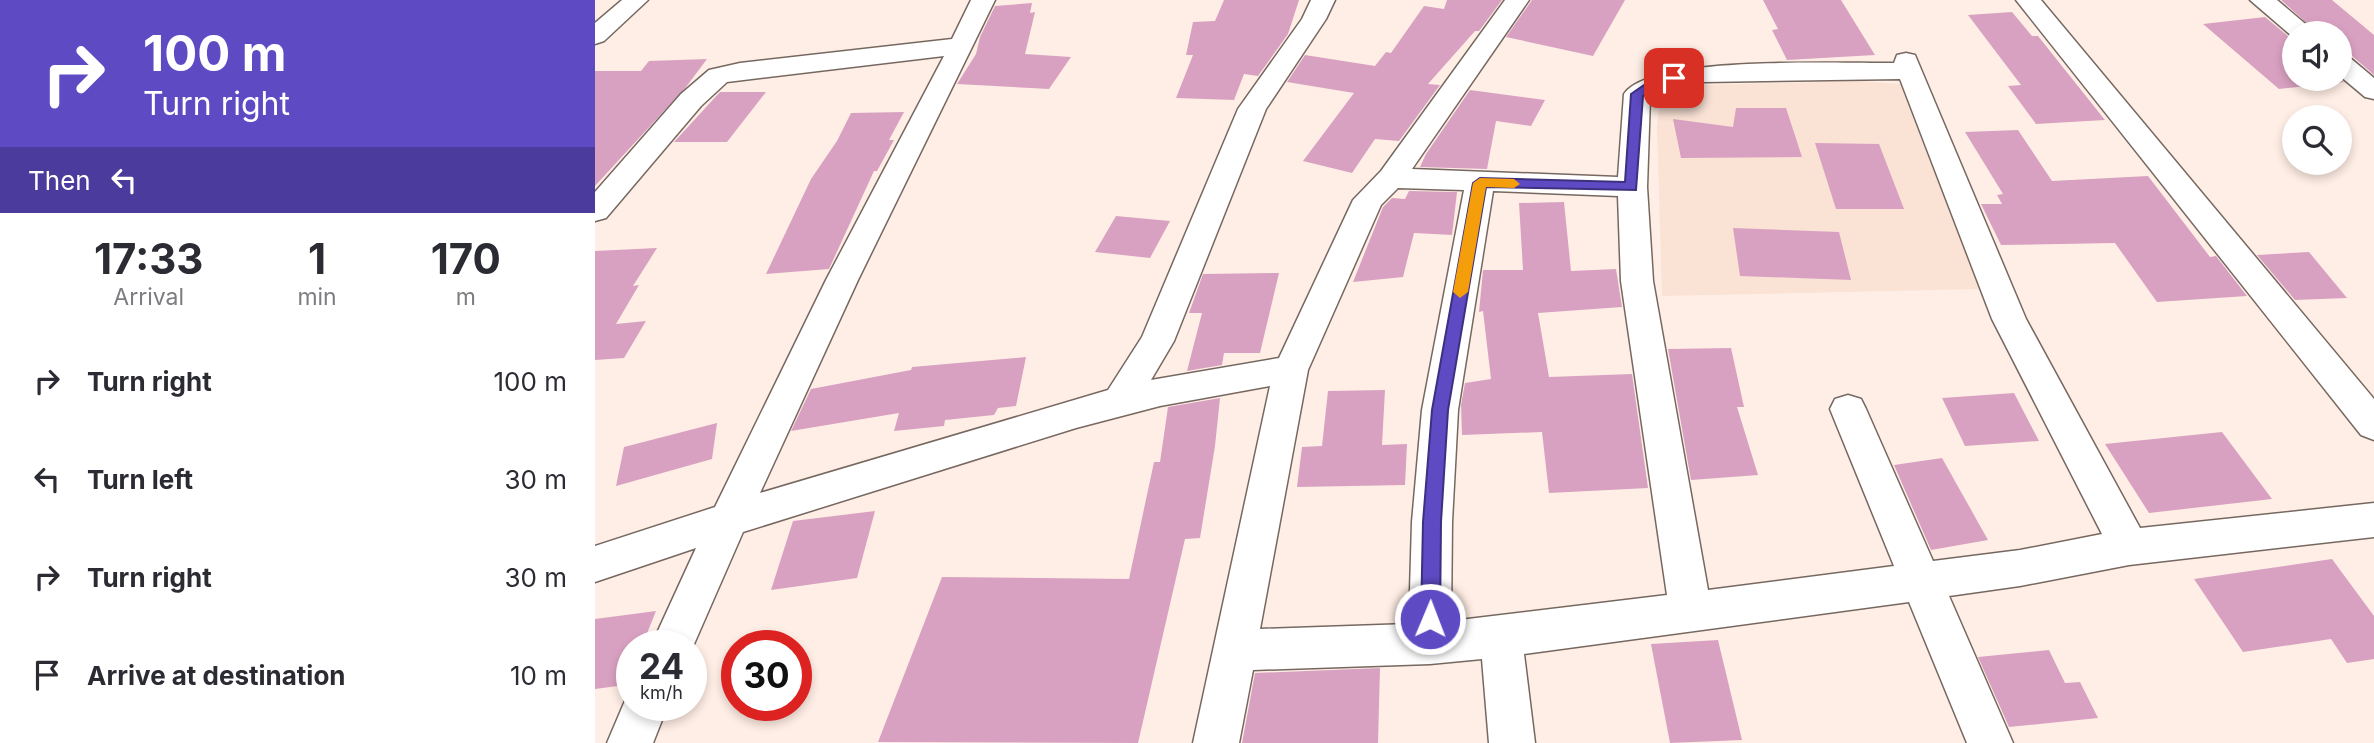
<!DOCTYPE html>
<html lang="en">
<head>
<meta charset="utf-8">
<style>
  body { margin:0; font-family:Inter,sans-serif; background:#f7f7f7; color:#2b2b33; height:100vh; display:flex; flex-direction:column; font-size:26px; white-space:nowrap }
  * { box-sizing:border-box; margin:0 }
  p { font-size:23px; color:#7c7c81 }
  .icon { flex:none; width:38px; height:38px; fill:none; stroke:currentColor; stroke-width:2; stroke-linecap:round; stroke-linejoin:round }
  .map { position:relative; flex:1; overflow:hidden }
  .details { display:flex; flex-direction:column; background:#fff; width:595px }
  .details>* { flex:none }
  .guide { background:#5e4ac3; color:#fff; overflow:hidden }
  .controls { position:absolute; left:1687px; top:21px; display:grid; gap:14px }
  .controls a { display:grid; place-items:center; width:70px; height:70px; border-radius:50%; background:#fff; box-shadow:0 4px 10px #0003; font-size:35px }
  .speed { position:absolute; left:21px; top:630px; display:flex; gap:14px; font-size:35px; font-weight:700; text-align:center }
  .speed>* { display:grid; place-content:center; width:91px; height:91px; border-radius:50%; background:#fff; box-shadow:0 4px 10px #0003; line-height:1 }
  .speed small { font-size:18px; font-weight:400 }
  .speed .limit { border:10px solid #d22; background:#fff; color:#111 }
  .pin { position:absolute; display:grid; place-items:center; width:60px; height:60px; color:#fff; margin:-30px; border-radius:14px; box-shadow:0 4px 10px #0006 }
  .me { position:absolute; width:77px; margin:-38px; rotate:1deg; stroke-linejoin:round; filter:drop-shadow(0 0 5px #0008) }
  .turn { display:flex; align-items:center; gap:24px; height:147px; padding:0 28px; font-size:32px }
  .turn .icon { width:91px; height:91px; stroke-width:2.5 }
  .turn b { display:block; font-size:49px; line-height:60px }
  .then { display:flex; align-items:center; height:66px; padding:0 28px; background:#0003; gap:14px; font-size:26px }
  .eta { display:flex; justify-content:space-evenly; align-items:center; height:119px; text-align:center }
  .eta b { font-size:42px; font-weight:700; line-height:49px }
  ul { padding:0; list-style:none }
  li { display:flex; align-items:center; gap:21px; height:98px; padding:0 28px }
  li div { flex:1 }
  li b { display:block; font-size:26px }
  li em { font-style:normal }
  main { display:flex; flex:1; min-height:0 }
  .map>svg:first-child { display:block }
  .built { fill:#fae2d5 }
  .building { fill:#d9a1c1 }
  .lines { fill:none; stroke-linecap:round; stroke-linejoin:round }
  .minor-casing { stroke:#766860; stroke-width:3 }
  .minor { fill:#fff; fill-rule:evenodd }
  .route { fill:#5e4ac3; stroke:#3d307f; stroke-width:2 }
  .slow { fill:#f59e0b }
</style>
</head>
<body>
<main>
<section class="details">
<div class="guide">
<div class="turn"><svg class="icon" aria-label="right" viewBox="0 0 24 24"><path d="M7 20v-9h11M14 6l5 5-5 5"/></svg><div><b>100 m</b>Turn right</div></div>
<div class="then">Then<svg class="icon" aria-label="left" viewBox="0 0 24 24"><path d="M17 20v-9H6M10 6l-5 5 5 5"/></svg></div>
</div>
<div class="eta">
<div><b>17:33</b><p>Arrival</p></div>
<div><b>1</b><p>min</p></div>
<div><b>170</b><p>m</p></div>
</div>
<ul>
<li><svg class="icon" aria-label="right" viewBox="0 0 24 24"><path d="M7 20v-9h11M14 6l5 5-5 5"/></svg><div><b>Turn right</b></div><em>100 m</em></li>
<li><svg class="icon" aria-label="left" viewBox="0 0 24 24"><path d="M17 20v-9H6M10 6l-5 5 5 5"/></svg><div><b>Turn left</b></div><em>30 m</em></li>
<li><svg class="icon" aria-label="right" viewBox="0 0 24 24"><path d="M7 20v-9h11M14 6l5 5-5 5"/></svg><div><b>Turn right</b></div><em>30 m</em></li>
<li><svg class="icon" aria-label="arrive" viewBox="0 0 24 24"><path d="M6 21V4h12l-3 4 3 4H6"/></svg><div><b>Arrive at destination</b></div><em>10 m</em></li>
</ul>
</section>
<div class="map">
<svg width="1779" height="743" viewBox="0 0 1779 743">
  <rect width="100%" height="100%" fill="#ffeee5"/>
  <path class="built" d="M1264 81 1305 84 1384 289 1067 296 1062 125 1065 104 1076 86Z"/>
  <g class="building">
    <path d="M629 0H704L693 34 663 76 649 74 639 100 581 98 598 55H591L598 22 620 21Z"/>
    <path d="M852 0H907L884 31H880L833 84 845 85 804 141 780 139 757 173 708 161 759 93 692 82 710 55 780 66 791 52 796 53 829 6 849 9Z"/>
    <path d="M937 0H1030L998 56 911 37Z"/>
    <path d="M1168 0H1246L1280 55 1192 60 1177 30 1183 29Z"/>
    <path d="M1686 0H1737L1779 35V75L1756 55 1745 53V33H1723Z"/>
    <path d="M437 3 435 13 440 12 430 54 476 57 454 89 362 84 381 54 385 37 400 6Z"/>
    <path d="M1417 12 1437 36H1443L1510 120 1441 124 1413 86 1426 85 1373 15Z"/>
    <path d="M1670 17 1699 41V79H1744L1749 82 1684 89 1608 24Z"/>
    <path d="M112 59 91 87 0 186V71H46L54 61Z"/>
    <path d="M875 90 950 100 936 126 901 121 892 169 825 167 831 154Z"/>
    <path d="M125 92H171L132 142H79Z"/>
    <path d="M1141 108H1191L1207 157 1086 158 1078 119 1138 127Z"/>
    <path d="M309 112 294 140H299L282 171H279L234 269 171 274 216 179 242 141 256 113Z"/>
    <path d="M1423 130 1457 181 1553 176 1615 257 1621 256 1652 296 1562 302 1520 243 1406 245 1386 204H1407L1402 195 1408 194 1370 132Z"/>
    <path d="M1220 143 1284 144 1309 209H1241Z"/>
    <path d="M814 191 862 192 857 235 819 233 808 277 758 282 788 207 797 198 810 199Z"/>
    <path d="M969 202 976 271 1021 269 1027 307 943 313 954 377 1037 374 1053 488 954 493 947 432 867 435 866 405 870 383 896 379 888 311 884 312 888 270H928L924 203Z"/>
    <path d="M521 216 575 221 555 258 500 252Z"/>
    <path d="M1138 228 1244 232 1256 280 1145 276Z"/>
    <path d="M62 248 38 286 44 285 21 324 51 321 29 358 0 360V251Z"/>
    <path d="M1714 252 1752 298 1700 300 1662 255Z"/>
    <path d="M684 273 665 353H629L627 365 592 371 607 313H594L608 274Z"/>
    <path d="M1136 348 1149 407H1142L1163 475 1096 480 1073 349Z"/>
    <path d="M431 357 421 406 403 408 399 415 350 420 349 426 299 431 304 413 196 431 216 389 316 370 317 367Z"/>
    <path d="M790 390 787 445 812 444 810 485 702 487 707 447 727 446 733 391Z"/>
    <path d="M1419 393 1444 441 1370 446 1347 398Z"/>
    <path d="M625 398 620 446 605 538 590 539 543 743 283 742 347 577 534 579 559 462H565L573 407Z"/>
    <path d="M122 423 117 459 21 486 29 447Z"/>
    <path d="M1627 432 1677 499 1554 513 1510 444Z"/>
    <path d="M1347 458 1393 540 1336 550 1299 465Z"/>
    <path d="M280 511 262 578 176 590 198 521Z"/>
    <path d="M1737 559 1779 616V659L1752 663 1736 639 1648 652 1599 579Z"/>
    <path d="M61 611 47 646H37V669L30 685 0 689V619Z"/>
    <path d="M1123 640 1147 740 1075 743 1056 644Z"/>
    <path d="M1454 650 1470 683 1485 682 1503 718 1414 727 1383 657Z"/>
    <path d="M785 668 783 743H647L660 673Z"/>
  </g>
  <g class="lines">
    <g class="minor-casing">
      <g id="minor">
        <path d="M27 0H53L9 41 0 44V23Z"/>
        <path d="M376 0H400L263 280 165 493 513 390 547 337 643 109 707 19 716 0H740L731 19 671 109 579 341 556 380 684 358 758 200 786 171 910 0H934L817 169 1023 177 1029 94C1056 54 1248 64 1299 63L1302 55 1311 53 1320 55 1431 319 1545 528 1779 503V537L1534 565 1425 586 1354 596 1418 743H1372L1314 602 929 654 940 743H894L887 659 835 664 658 670 644 743H598L675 386 565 406 481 428 148 532 96 651V646H56L101 548 0 582V546L120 507 231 280 349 56 132 82 106 106 11 218 0 221V192L86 94 114 70 145 63 357 39ZM1305 79 1397 319 1507 534 1425 550 1338 561 1271 409 1266 399 1253 395 1240 399 1235 409 1299 566 1113 590 1058 281 1052 187 1055 98 1083 86 1109 82ZM803 188 869 190 827 410 817 522 814 624 665 629 713 370 786 205ZM898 191 1023 196 1026 281 1072 595 856 621 857 522 863 410Z"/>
        <path d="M1421 0H1446L1779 399V440L1766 435Z"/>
        <path d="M1655 0H1682L1721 33H1699V38Z"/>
        <path d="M1745 55 1754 57 1779 78V99L1770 97 1745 76Z"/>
        <path d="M35 689 37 705H73L58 743H12Z"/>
      </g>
    </g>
    <use href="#minor" class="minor"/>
  </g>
  <path class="route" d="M1079 74 1085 78 1083 80 1064 86 1048 96 1041 190 891 187 853 410 846 522 845 619 842 626 835 628 829 626 826 619 828 522 837 410 878 183 885 178 1030 182 1036 94 1055 81Z"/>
  <path class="slow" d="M885 178 919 179 925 184 919 188 891 187 873 292 865 298 858 292 878 183Z"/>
</svg>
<div class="controls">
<a><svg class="icon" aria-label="sound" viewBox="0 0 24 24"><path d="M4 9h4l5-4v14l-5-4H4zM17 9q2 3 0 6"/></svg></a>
<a><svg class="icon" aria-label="search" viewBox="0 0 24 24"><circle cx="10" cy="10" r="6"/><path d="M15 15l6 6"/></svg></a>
</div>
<div class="speed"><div>24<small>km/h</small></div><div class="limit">30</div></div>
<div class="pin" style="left:1079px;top:78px;background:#d93025"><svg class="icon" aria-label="arrive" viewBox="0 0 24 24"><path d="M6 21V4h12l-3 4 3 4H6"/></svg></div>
<svg class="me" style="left:835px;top:619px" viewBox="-20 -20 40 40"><circle r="17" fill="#5e4ac3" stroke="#fff" stroke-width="3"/><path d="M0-11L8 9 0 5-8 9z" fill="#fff"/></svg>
</div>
</main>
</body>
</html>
